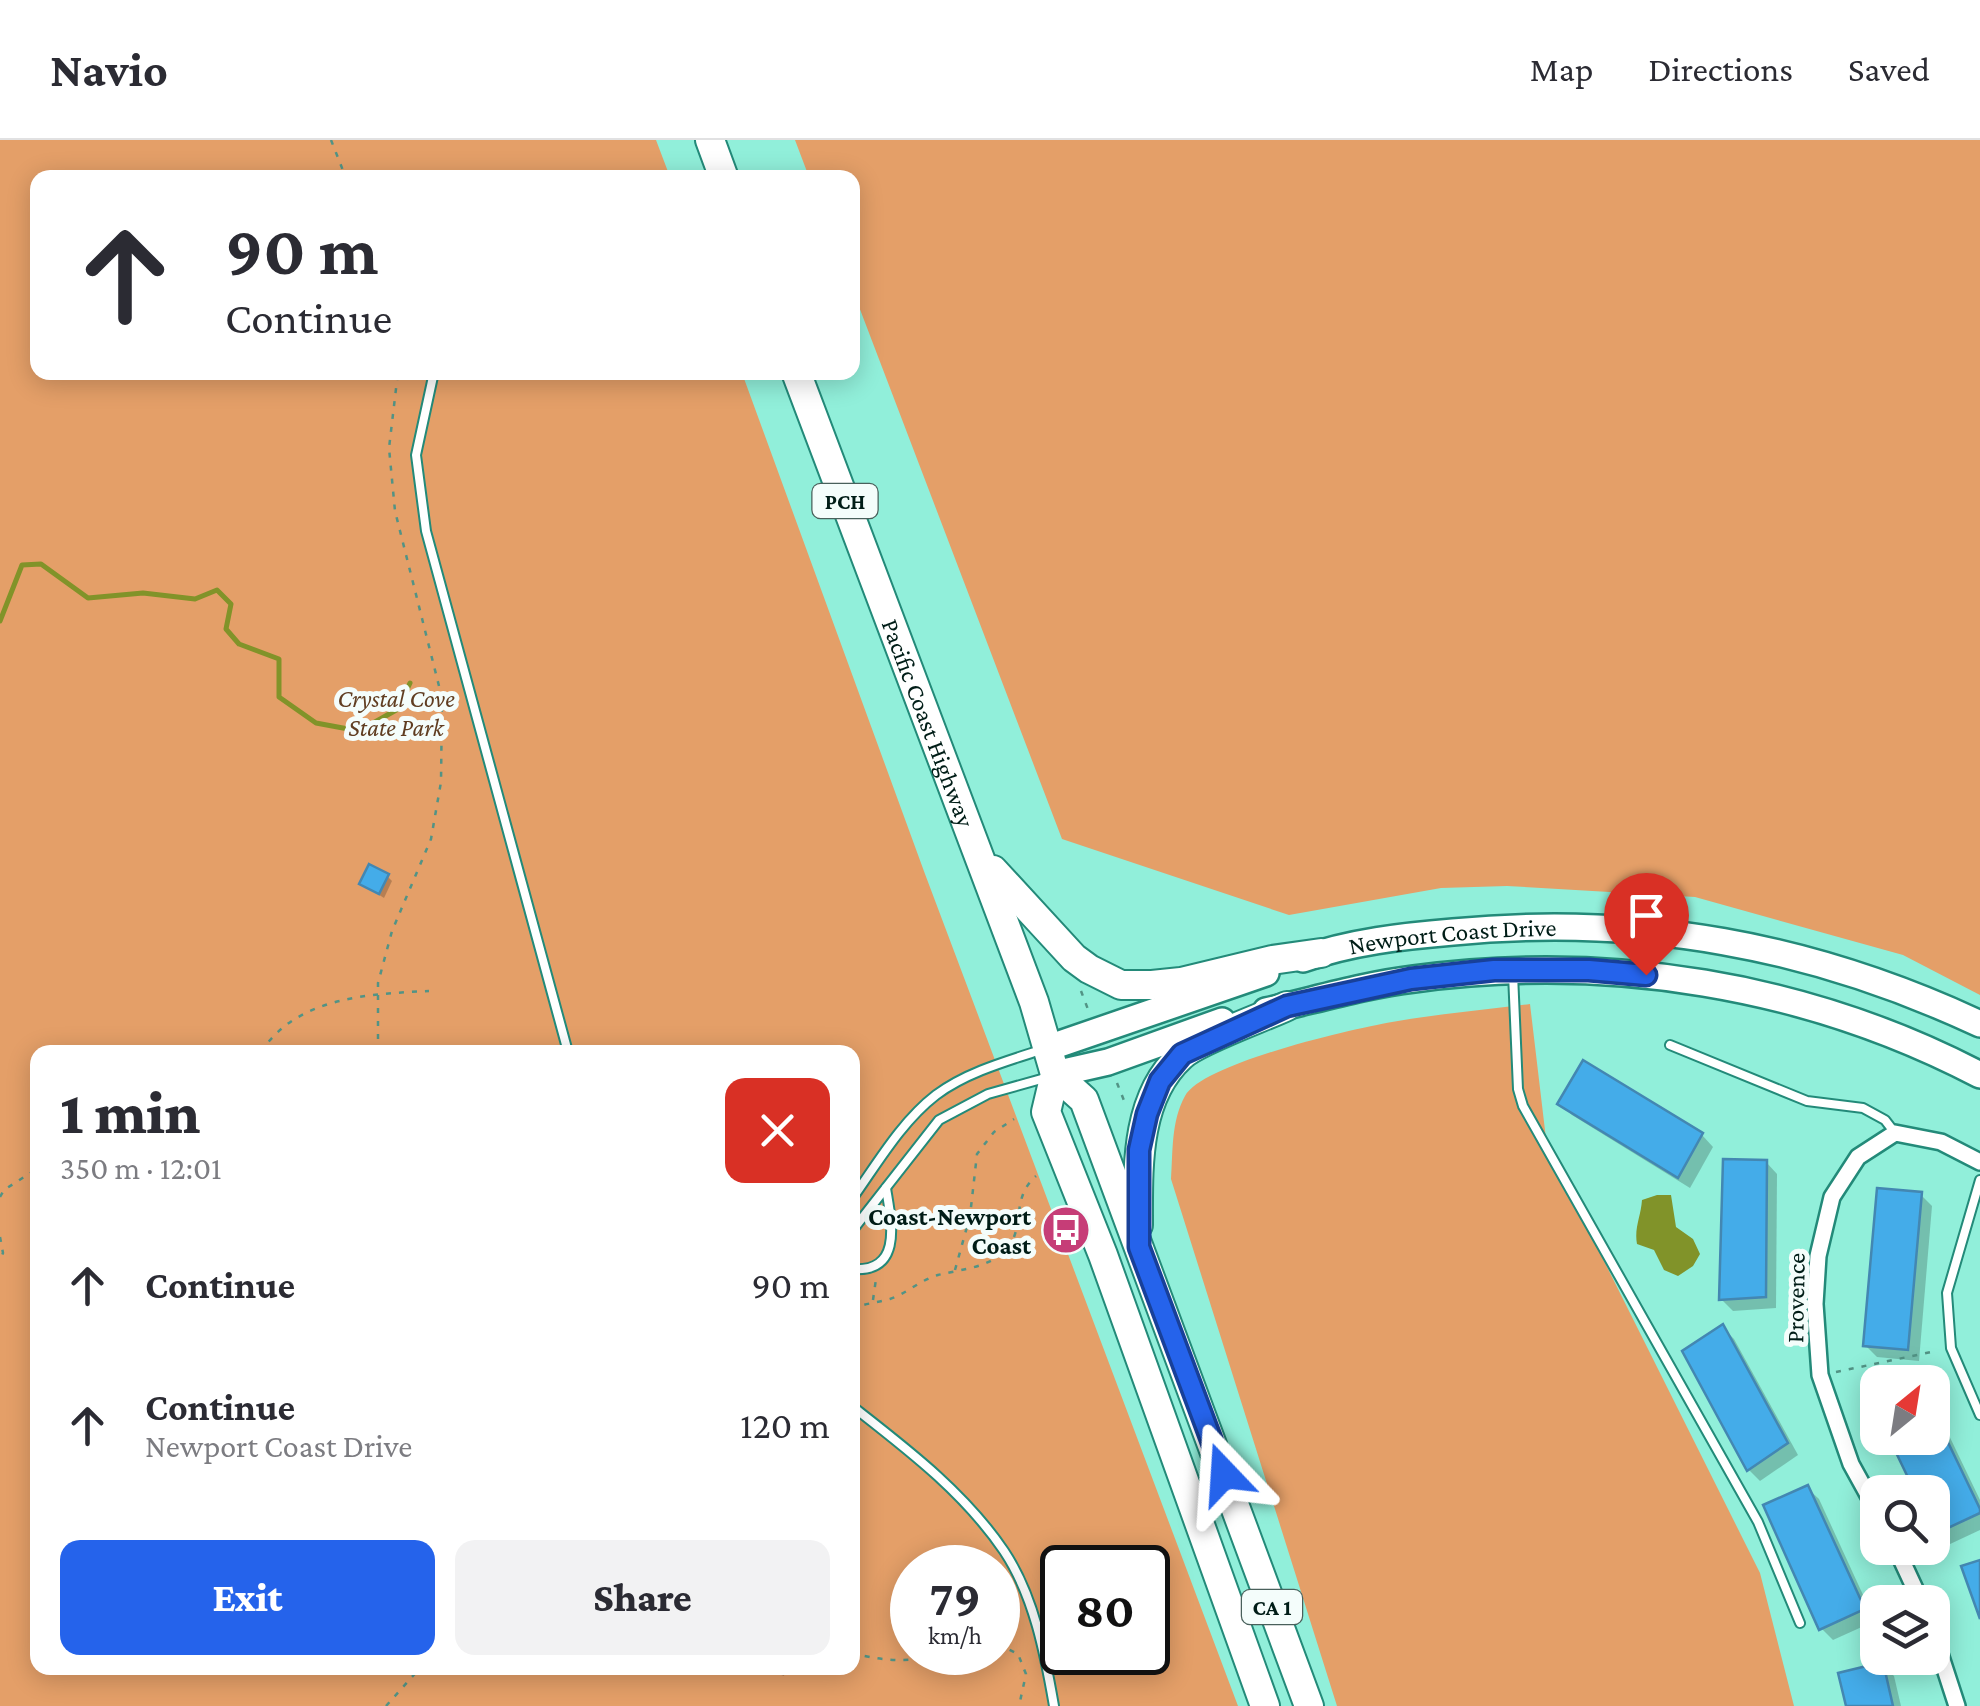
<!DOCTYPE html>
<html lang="en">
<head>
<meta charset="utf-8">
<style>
  body { margin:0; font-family:"Crimson Pro",serif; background:#f2f2f3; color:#2b2b33; height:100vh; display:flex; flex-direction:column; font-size:38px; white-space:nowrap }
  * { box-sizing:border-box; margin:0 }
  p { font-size:32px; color:#7c7c81 }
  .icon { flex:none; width:55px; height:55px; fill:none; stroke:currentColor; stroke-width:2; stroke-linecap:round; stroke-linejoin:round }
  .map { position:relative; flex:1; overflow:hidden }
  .sheet { position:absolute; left:30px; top:905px; width:830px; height:630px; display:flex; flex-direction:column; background:#fff; border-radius:20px; box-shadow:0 5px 25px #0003 }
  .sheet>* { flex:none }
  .hud { position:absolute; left:30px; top:30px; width:830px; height:210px; border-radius:20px; box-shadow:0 5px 25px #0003; background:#fff; color:#2b2b33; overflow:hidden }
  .needle { width:65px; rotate:30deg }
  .buttons { position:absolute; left:1860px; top:1225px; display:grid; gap:20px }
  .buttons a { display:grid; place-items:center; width:90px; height:90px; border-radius:20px; background:#fff; box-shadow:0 5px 25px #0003; font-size:50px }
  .speed { position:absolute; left:890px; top:1405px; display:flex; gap:20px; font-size:50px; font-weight:700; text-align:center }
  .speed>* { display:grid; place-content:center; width:130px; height:130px; border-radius:50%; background:#fff; box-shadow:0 5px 25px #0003; line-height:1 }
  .speed small { font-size:25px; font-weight:400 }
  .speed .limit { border:5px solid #111; border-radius:15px; background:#fff; color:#111 }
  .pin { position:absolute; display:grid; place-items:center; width:85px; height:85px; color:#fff; margin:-102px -42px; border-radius:50% 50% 50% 0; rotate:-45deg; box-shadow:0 0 10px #0007 }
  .pin .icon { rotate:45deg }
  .me { position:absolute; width:110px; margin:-55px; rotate:340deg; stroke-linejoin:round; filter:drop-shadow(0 0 8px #0008) }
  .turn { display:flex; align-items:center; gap:35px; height:210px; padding:0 30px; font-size:45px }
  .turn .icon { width:130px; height:130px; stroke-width:2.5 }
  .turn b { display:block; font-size:70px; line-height:85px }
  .round { display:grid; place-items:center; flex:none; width:105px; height:105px; border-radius:20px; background:#f2f2f3 }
  .summary { display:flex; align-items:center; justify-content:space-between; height:170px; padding:0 30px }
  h1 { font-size:60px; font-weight:800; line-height:75px }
  .button { display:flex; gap:20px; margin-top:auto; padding:20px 30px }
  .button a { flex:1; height:115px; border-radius:20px; background:#2563eb; color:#fff; font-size:40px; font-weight:800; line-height:115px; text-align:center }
  .button a+a { background:#f2f2f3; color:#2b2b33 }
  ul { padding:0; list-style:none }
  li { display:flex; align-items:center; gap:30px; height:140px; padding:0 30px }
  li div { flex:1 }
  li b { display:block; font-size:38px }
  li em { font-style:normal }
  header { display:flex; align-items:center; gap:60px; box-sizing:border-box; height:140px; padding:0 50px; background:#fff; border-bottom:2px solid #e1e1e2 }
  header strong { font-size:48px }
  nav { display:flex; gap:55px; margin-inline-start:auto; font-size:35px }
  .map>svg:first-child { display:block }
  .green { fill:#e49f68; fill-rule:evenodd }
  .water { fill:#819329 }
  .shadow { fill:#0003 }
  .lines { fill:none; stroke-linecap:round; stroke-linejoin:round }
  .stream { stroke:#819329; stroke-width:5 }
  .building { fill:#44ace9; stroke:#4387b2; stroke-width:2.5 }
  .lane-casing { stroke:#238a79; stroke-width:12 }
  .street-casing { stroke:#238a79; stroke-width:20 }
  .primary-casing { stroke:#238a79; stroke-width:30 }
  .highway-casing { stroke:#238a79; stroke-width:32 }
  .path { stroke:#529385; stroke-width:2.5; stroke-dasharray:5 8; stroke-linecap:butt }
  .lane { stroke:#fff; stroke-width:8 }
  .street { stroke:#fff; stroke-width:15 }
  .primary { stroke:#fff; stroke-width:25 }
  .highway { stroke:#fff; stroke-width:28 }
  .route-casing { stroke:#184099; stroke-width:25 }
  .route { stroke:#2563eb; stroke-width:18 }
  .labels { text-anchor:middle; stroke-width:10; stroke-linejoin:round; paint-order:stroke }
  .shield { fill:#f4fdfb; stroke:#49605b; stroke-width:2.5 }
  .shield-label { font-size:22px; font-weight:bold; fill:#001d17 }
  .park-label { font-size:25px; font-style:italic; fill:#603d21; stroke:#f4fdfb }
  .street-label { font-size:25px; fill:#001d17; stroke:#f4fdfb }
  .poi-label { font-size:25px; font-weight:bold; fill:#001d17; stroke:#f4fdfb; text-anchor:end }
</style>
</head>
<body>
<header>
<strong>Navio</strong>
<nav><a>Map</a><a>Directions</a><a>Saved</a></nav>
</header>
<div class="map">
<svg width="1980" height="1566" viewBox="0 0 1980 1566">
  <rect width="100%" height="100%" fill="#91efda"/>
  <g class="green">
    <path d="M0 0H656L670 37 38 38V232L742 233 925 734 1238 1566H0ZM38 912H852V1528H38ZM912 1428H998V1512H912ZM1062 1428H1148V1512H1062Z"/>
    <path d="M795 0H1980V855L1903 815 1695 757 1507 746 1441 748 1289 775 1062 699 853 151 852 38 809 37Z"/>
    <path d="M1530 864 1547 1007 1760 1433 1794 1566H1337L1171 1039C1173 1012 1171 981 1185 956 1203 923 1352 889 1392 882 1437 874 1484 870 1530 864Z"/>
  </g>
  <path class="water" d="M1657 1055H1671L1676 1087 1693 1099 1700 1114 1693 1126 1678 1136 1664 1130 1654 1110 1637 1104C1634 1088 1641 1076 1642 1060Z"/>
  <g class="shadow">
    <path d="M387 736 392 741 384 758 362 744Z"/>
    <path d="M1560 963 1702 995 1713 1007 1690 1048 1572 975Z"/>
    <path d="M1766 1022 1777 1034 1776 1168 1733 1171 1721 1159Z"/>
    <path d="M1921 1055 1932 1066 1919 1221 1877 1217 1865 1205Z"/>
    <path d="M1722 1187 1734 1199 1798 1315 1760 1341 1749 1330Z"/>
    <path d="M1932 1260 1980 1360V1390L1948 1405 1932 1384V1352H1917L1891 1298H1932Z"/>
    <path d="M1807 1348 1819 1359 1875 1481 1833 1500 1821 1488Z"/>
    <path d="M1882 1525 1894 1536 1901 1566H1848Z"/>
    <path d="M761 1528H786L784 1536Z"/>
  </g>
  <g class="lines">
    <path class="stream" d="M0 481 22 425 41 424 88 458 143 453 195 459 217 450 231 464 226 489 239 504 279 519V557L316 583 359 591 398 569 410 543"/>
  </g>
  <g class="building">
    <path d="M369 724 389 734 379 754 359 744Z"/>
    <path d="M1583 920 1703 993 1678 1038 1557 964Z"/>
    <path d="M1723 1019 1767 1020 1766 1157 1719 1160Z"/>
    <path d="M1877 1048 1922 1052 1908 1210 1863 1206Z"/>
    <path d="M1723 1184 1788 1303 1747 1331 1682 1211Z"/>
    <path d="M1932 1269 1980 1369V1373L1935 1394 1932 1352H1915L1889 1298H1932Z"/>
    <path d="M1808 1345 1865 1469 1819 1490 1763 1365Z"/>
    <path d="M1980 1420V1479L1961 1426Z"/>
    <path d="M1883 1522 1893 1566H1846L1838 1533Z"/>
  </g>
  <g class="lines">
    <g class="lane-casing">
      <g id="lane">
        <path d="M434 232 416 315 426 391 568 912"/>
        <path d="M1513 834 1518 949 1523 966 1758 1382 1800 1483"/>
        <path d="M1670 905 1807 961 1863 968 1885 980 1895 993"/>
        <path d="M1980 1040 1947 1153 1951 1208 1980 1275"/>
        <path d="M852 1059C877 1024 901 982 936 955 967 932 1007 921 1044 909"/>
        <path d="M852 1091 939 980 988 954 1045 938"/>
        <path d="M852 1129C904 1133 891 1080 886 1048"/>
        <path d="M852 1266C907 1309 964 1352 1004 1411 1034 1456 1045 1514 1054 1566"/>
      </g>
    </g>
    <g class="street-casing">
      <g id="street">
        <path d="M1878 1373 1851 1324 1820 1235 1815 1164 1818 1116 1832 1057 1858 1017 1895 993 1941 1002 1980 1022"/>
        <path d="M1896 1408 1921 1462"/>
        <path d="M1932 1489 1957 1566"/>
      </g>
    </g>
    <g class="primary-casing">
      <g id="primary">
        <path id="s1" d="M1303 819C1350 802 1404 796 1453 792 1640 774 1811 805 1980 884"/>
        <path d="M1266 871C1315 860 1364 845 1414 839 1608 813 1806 844 1980 935"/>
        <path d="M1048 908 1266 833"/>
        <path d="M1055 934 1108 922 1222 881"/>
      </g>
    </g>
    <g class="highway-casing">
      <g id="highway">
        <path d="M710 0 724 38"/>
        <path id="s2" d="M796 232 1034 862 1055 934 1046 972 1103 1115 1265 1566"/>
        <path d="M993 730 1074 818 1089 829 1121 845H1152L1181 842 1272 820 1321 813"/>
        <path d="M1055 934 1084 960 1309 1566"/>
        <path d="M1138 1085C1138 1028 1135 958 1181 916 1196 901 1264 877 1287 866"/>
      </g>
    </g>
    <g class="path">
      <path d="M331 0 346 38"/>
      <path d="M1081 851 1089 872"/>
      <path d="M261 912C297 857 368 854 429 851"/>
      <path d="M378 912V843L392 791 431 699 441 642 442 558 395 371 389 308 398 232"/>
      <path d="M1117 943 1125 963"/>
      <path d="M0 1057 4 1050 38 1028"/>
      <path d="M0 1097 3 1113 0 1120"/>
      <path d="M955 1130 970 1076 977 1014 994 992 1014 979"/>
      <path d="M873 1160 876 1139"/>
      <path d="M852 1169C865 1163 877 1163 890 1159 906 1154 920 1140 938 1135 961 1129 993 1128 1009 1106 1025 1084 1011 1058 1036 1036"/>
      <path d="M1836 1232 1936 1211"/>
      <path d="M998 1504 1018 1514 1026 1534 1019 1566"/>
      <path d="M852 1513C887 1522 914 1523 949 1512"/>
      <path d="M386 1566 420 1528"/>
    </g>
    <use href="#lane" class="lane"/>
    <use href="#street" class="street"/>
    <use href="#primary" class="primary"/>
    <use href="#highway" class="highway"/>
  </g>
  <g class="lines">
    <g class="route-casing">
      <path id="route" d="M1224 1334 1139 1107V1010L1147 974 1160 941 1182 914 1287 866 1411 839 1494 830H1589L1646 835"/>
    </g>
    <use href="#route" class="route"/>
  </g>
  <defs>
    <g id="bus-disc" transform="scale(2.5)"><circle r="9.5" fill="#c63d77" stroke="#f4fdfb"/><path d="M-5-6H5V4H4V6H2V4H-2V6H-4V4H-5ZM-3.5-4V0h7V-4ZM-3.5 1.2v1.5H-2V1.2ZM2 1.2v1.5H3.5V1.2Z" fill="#fff"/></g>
  </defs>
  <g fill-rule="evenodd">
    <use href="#bus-disc" x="1066" y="1090"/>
  </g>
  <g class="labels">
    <g class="shield">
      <rect x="812.5" y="344" width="65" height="34" rx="8"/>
      <rect x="1242" y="1450" width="60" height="34" rx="8"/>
    </g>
    <g class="shield-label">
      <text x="845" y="369">PCH</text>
      <text x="1272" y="1475">CA 1</text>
    </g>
    <g class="park-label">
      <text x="396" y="567">Crystal Cove<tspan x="396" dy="29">State Park</tspan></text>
    </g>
    <g class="street-label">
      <text dy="9" stroke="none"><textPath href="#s2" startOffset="375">Pacific Coast Highway</textPath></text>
      <text dy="9" stroke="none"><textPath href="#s1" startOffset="152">Newport Coast Drive</textPath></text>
      <text transform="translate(1795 1158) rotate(-89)" y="9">Provence</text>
    </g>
    <g class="poi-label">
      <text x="1031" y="1085">Coast-Newport<tspan x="1031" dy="29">Coast</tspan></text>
    </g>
  </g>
</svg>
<div class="buttons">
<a><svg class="needle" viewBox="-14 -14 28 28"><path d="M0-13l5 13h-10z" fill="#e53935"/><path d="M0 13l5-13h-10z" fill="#7c7c81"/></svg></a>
<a><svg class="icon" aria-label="search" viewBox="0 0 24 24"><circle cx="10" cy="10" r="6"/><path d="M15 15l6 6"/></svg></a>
<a><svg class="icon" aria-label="layers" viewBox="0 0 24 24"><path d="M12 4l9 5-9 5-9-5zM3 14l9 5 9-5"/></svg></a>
</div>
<div class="speed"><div>79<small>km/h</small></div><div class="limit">80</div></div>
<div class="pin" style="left:1646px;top:835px;background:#d93025"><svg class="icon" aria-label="arrive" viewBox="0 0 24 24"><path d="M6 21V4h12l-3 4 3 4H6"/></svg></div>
<svg class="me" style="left:1224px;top:1334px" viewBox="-20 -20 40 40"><path d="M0-17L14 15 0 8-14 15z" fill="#2563eb" stroke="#fff" stroke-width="4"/></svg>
<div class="hud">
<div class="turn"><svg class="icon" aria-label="ahead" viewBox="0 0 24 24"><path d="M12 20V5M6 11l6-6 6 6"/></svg><div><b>90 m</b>Continue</div></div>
</div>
<section class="sheet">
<div class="summary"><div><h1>1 min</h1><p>350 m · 12:01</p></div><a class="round" style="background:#d93025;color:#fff"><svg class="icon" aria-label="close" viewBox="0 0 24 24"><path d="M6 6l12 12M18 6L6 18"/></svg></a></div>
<ul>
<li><svg class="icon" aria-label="ahead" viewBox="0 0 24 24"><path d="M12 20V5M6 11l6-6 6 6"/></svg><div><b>Continue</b></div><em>90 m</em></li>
<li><svg class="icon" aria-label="ahead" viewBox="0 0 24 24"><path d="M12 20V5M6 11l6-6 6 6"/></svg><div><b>Continue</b><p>Newport Coast Drive</p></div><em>120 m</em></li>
</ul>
<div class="button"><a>Exit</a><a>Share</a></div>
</section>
</div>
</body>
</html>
